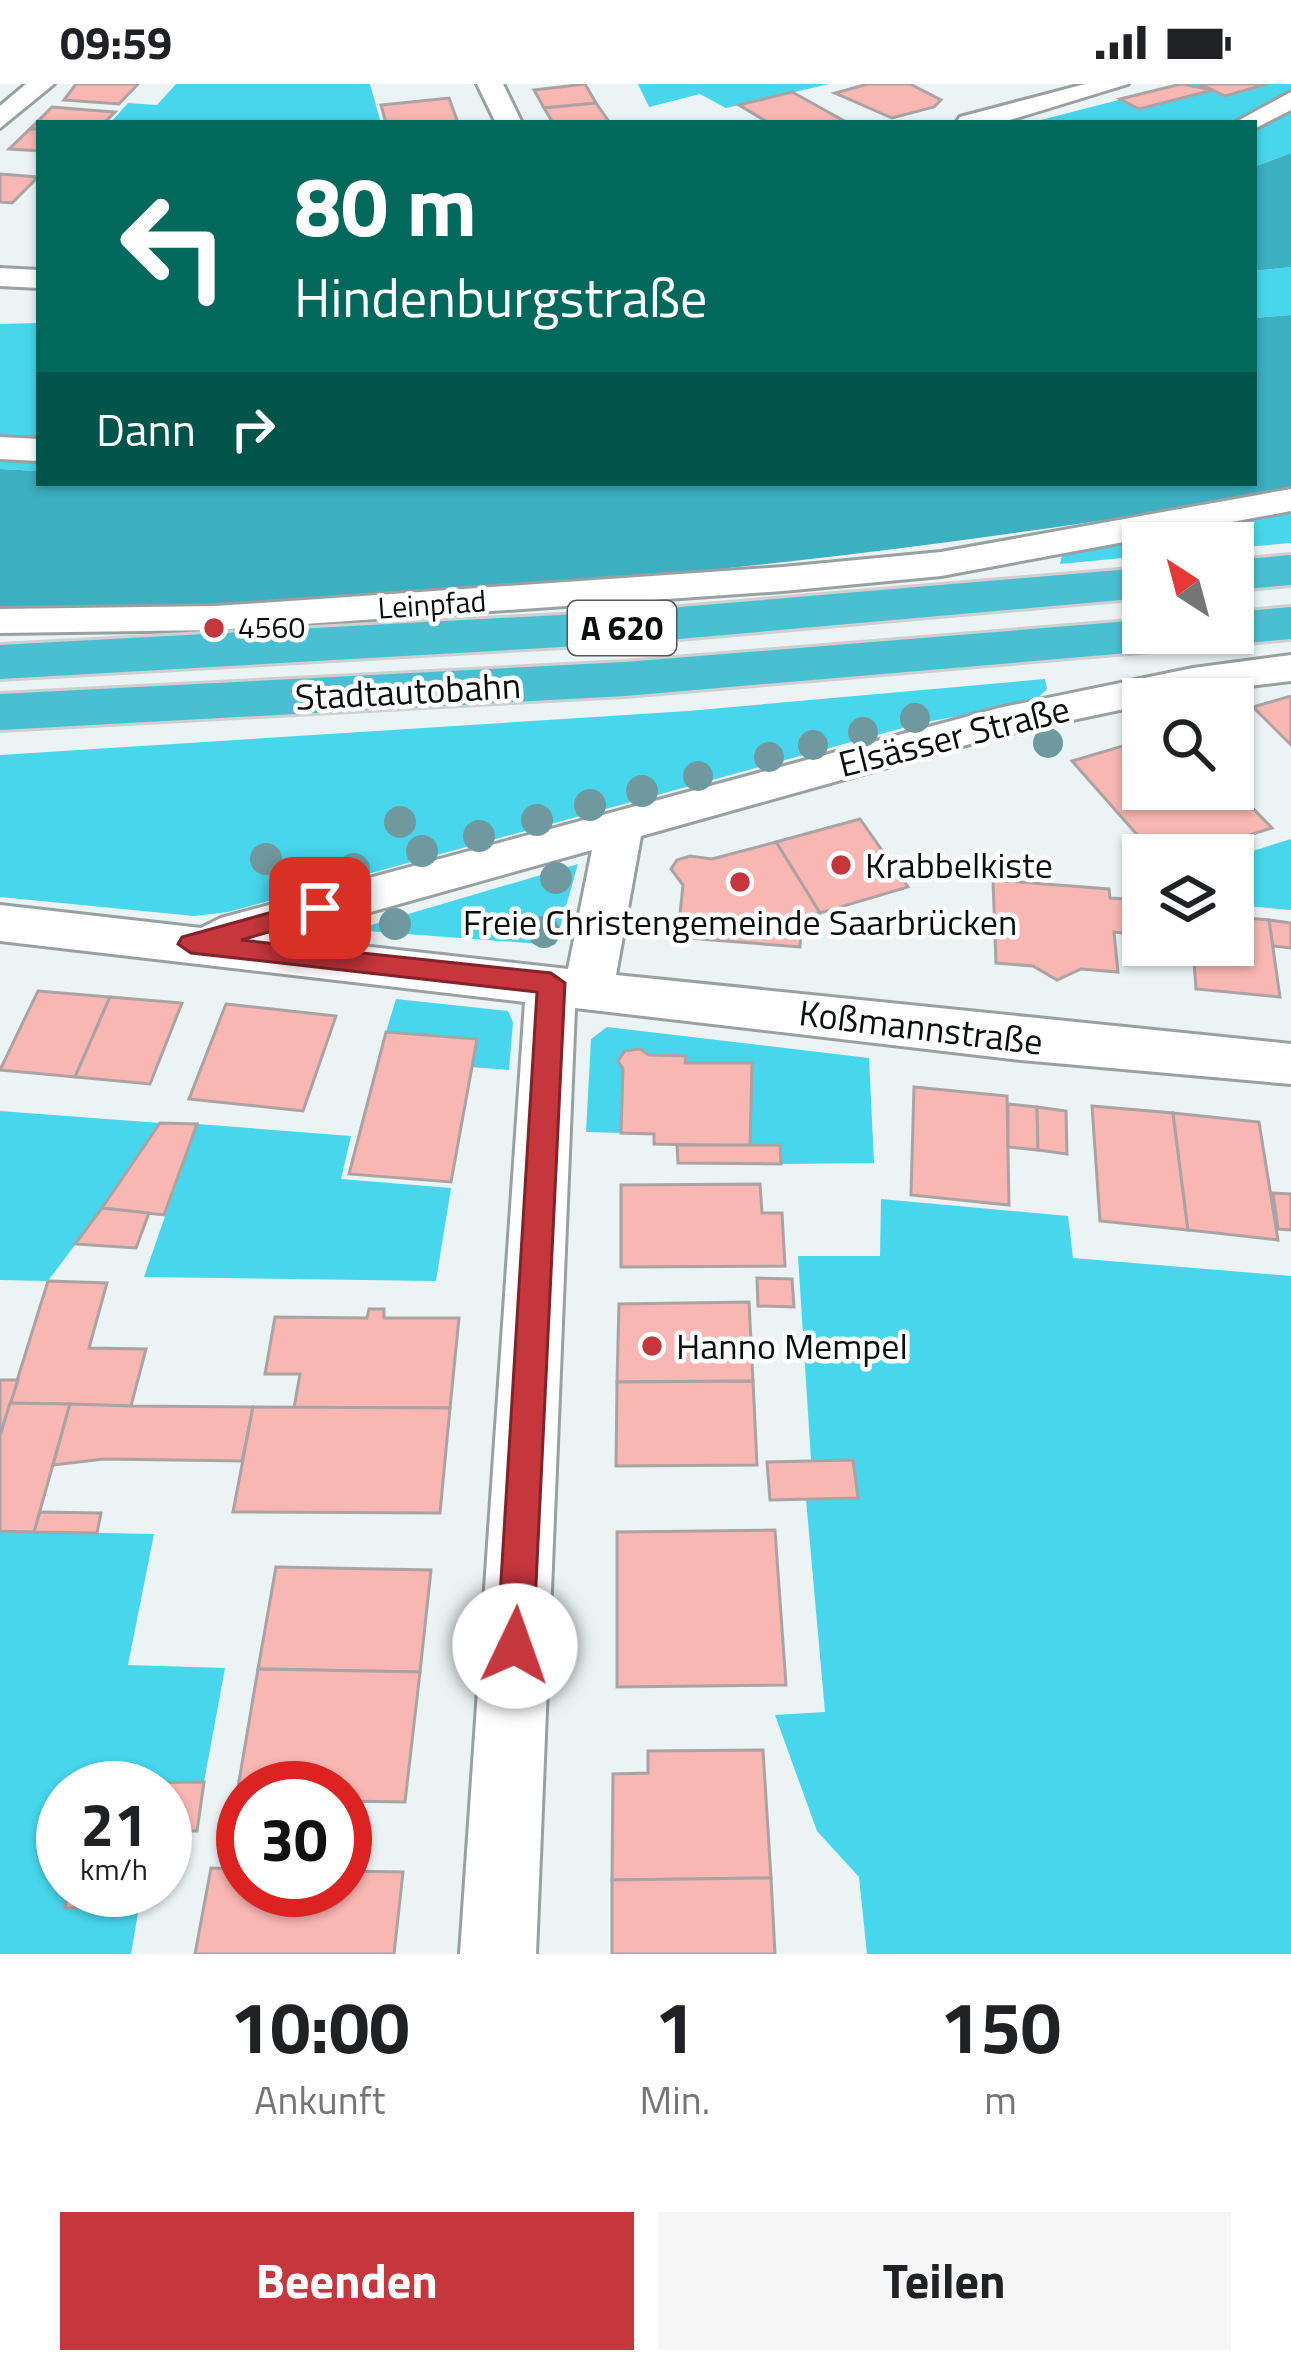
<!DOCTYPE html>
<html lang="de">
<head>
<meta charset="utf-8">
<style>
  body { margin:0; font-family:"Titillium Web",sans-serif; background:#f6f6f6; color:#202124; height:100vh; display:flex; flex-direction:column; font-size:45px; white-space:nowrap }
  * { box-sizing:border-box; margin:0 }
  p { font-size:39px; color:#757577 }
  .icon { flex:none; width:66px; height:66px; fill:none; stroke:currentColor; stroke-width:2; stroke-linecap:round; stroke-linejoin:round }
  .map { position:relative; height:1870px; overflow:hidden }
  .sheet { display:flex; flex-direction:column; background:#fff; flex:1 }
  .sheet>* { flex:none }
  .banner { position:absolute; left:36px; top:36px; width:1221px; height:366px; border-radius:0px; box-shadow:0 3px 9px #0004; background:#00695c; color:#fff; overflow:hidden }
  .needle { width:78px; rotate:324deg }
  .fabs { position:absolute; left:1122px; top:438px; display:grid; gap:24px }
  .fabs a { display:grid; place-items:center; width:132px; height:132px; border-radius:0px; background:#fff; box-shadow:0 3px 9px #0004; font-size:60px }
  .speed { position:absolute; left:36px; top:1677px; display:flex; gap:24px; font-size:60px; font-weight:700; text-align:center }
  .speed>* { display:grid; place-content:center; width:156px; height:156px; border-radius:50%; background:#fff; box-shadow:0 3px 9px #0004; line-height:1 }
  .speed small { font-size:30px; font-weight:400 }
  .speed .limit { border:18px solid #d22; background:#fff; color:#111 }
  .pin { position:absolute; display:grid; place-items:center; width:102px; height:102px; color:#fff; margin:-51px; border-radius:24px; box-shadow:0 6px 18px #0006 }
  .me { position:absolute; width:132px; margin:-66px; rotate:3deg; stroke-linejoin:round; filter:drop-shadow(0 0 9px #0008) }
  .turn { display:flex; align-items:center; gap:42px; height:252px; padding:0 60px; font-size:54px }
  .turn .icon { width:156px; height:156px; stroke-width:2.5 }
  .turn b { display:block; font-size:84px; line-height:102px }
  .then { display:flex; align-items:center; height:114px; padding:0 60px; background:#0003; gap:24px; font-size:45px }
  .eta { display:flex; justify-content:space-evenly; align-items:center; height:204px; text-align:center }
  .eta b { font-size:72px; font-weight:700; line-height:84px }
  .cta { display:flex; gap:24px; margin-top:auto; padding:24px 60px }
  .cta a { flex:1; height:138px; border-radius:0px; background:#c6363d; color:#fff; font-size:48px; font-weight:700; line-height:138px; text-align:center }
  .cta a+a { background:#f6f6f6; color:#202124 }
  .status { display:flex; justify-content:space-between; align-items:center; height:84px; padding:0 60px; background:#fff; direction:ltr }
  .status svg { height:33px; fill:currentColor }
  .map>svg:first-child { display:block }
  .green { fill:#47d6ec }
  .water { fill:#3cafc1 }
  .building { fill:#f9b7b3; stroke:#aba3a3; stroke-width:3 }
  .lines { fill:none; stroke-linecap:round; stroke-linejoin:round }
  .minor-casing { stroke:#98a0a1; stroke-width:6 }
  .highway-casing { stroke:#cecfcf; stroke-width:6 }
  .minor { fill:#fff; fill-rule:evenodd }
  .highway { fill:#49bfd2; fill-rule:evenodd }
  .tree { fill:#70999f }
  .route { fill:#c6363d; stroke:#812328; stroke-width:3 }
  .poi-dot { fill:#c6363d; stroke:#fff; stroke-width:4.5 }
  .labels { text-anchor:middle; stroke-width:9; stroke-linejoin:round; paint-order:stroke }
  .far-street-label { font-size:30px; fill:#0b0e0e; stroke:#fff }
  .far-poi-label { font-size:30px; fill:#0b0e0e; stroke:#fff; text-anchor:start }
  .shield { fill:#fff; stroke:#545656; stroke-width:3 }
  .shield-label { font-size:33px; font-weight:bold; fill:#0b0e0e }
  .street-label { font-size:36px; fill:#0b0e0e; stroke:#fff }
  .poi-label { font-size:36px; fill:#0b0e0e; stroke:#fff; text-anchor:start }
</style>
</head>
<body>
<div class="status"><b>09:59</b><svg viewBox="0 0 49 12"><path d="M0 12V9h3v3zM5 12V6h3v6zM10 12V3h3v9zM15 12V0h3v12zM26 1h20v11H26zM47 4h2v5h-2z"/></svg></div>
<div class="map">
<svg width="1291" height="1870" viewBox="0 0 1291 1870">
  <rect width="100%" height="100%" fill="#ebf3f5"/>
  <g class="green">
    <path d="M176 0H370L381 39H110L128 19 157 21Z"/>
    <path d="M638 0H829L726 24 700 10 649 23Z"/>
    <path d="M1181 0H1291V69L1254 83V39H1029Z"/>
    <path d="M1291 183V231L1254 234V187Z"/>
    <path d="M39 239V387L0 385V240Z"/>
    <path d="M1291 425V459L1233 464V459H1143V472L1060 480 1064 464Z"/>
    <path d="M1045 595 1047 605 1034 618 921 639 228 828 194 832 0 813V671L688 627Z"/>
    <path d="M1291 755V826L1233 821V773Z"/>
    <path d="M578 780 555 861 354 846Z"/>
    <path d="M396 915 508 927 513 938 509 986 471 983 476 955 386 948Z"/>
    <path d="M607 943 869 974 874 1079 781 1080 780 1061 750 1062 751 979H685V972L649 971 639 965 625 967 618 977 623 985 621 1049 586 1048 591 955Z"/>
    <path d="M0 1027 160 1039 152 1058 48 1197 0 1196Z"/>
    <path d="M197 1040 351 1052 341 1095 451 1104 436 1197 144 1193Z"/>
    <path d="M881 1115 1068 1132 1073 1174 1291 1192V1870H867L859 1793 817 1747 775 1631 825 1628 806 1415 857 1413 853 1376H811L798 1172H880Z"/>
    <path d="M0 1447 154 1450 128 1581 225 1584 204 1698 63 1704 66 1823H139L131 1870H0Z"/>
  </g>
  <g class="water">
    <path d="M1291 69V183L1254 187V83Z"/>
    <path d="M1291 231V406C866 479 431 522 0 528V385L39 387V399H1254V234Z"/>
  </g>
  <g class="building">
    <path d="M138 0 119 20 64 16 76 0Z"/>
    <path d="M585 0 596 19 544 24 534 6Z"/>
    <path d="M868 0H910L941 16 934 23 892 34 835 9Z"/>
    <path d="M1181 0 1213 6 1139 25 1120 15Z"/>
    <path d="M1200 0H1267L1225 12Z"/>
    <path d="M792 8 830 29 848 39H769L739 21Z"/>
    <path d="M449 14 458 39H386L381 21Z"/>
    <path d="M596 19 610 39H553L544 24Z"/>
    <path d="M52 23 88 26 115 28 104 39H39V45H30Z"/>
    <path d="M30 45H39V67L9 65Z"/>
    <path d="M0 90 38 93 12 119 0 118Z"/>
    <path d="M1291 612V661L1253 623Z"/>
    <path d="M1143 656V705L1233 704 1272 744 1186 771H1155L1072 677Z"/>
    <path d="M860 735 908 803 820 829 776 758Z"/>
    <path d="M776 758 820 829 802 834 800 863 675 853 668 844 680 830 683 801 671 785 677 776 690 772 712 775Z"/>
    <path d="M993 796 1109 805 1110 814 1125 815 1130 850 1114 848 1118 888 1081 885 1057 896 1033 882 996 879Z"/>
    <path d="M1233 833 1269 836 1280 913 1196 905 1194 877 1182 875 1181 861H1233Z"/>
    <path d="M1269 836 1291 839V864L1273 862Z"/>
    <path d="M38 907 110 913 75 993 0 986Z"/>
    <path d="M110 913 182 919 150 1000 75 993Z"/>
    <path d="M226 920 336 932 303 1027 189 1015Z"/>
    <path d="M386 948 477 955 451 1098 349 1090Z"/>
    <path d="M640 965 649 971 686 972 685 979H752L750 1062 654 1060V1050L621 1049 623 985 618 977 625 967Z"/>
    <path d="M914 1003 1007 1012 1009 1121 911 1111Z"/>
    <path d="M1008 1020 1037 1023 1038 1066 1008 1063Z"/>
    <path d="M1092 1022 1173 1029 1188 1146 1100 1137Z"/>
    <path d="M1037 1023 1066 1027 1067 1070 1038 1066Z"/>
    <path d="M1173 1029 1259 1038 1278 1156 1188 1146Z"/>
    <path d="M160 1039 197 1040 164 1131 102 1124Z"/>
    <path d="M677 1061H780L781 1080 678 1079Z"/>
    <path d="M760 1100 762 1129H782L785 1182 621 1183V1101Z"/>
    <path d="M1273 1109 1291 1110V1146L1278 1145Z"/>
    <path d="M102 1124 149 1129 136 1164 75 1160Z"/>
    <path d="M757 1194 792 1195 794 1223 758 1222Z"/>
    <path d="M48 1197 107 1199 89 1264 146 1265 131 1322 10 1319Z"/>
    <path d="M749 1218 753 1297 617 1298 619 1220Z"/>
    <path d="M369 1225H384V1234H459L450 1324H294L300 1290H265L275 1233 367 1234Z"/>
    <path d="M0 1296H18L0 1352Z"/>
    <path d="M753 1297 757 1381 616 1382 617 1298Z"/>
    <path d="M10 1319 70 1320 34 1448 0 1447V1352Z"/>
    <path d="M70 1320 131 1322 253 1323 242 1377 104 1375 53 1381Z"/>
    <path d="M253 1323 450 1324 440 1429 233 1428Z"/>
    <path d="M853 1376 858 1414 770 1416 767 1378Z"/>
    <path d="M40 1428 101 1429 97 1449 34 1448Z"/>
    <path d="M775 1446 786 1601 617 1603V1448Z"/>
    <path d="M276 1483 431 1486 420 1588 258 1585Z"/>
    <path d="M258 1585 420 1588 405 1718 345 1717V1704H243V1715H236Z"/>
    <path d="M763 1666 771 1794 612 1796 613 1690 648 1689V1667Z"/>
    <path d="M204 1698 197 1747H165V1704H131L132 1699Z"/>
    <path d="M211 1784 243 1785V1806H345V1787L403 1788 394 1870H195Z"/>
    <path d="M771 1794 775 1870H612V1796Z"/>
    <path d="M69 1806H142L139 1823 65 1824Z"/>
  </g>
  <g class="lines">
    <g class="minor-casing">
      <g id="minor">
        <path d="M26 0H54L0 44V22Z"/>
        <path d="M477 0H503L522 39H496Z"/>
        <path d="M1085 0H1128L1000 39H956L960 33Z"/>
        <path d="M1291 8V26L1254 45V39H1234Z"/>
        <path d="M0 184 39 186V204L0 202Z"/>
        <path d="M0 353 39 355V377L0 375Z"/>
        <path d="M1291 405V427L941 492 783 507 216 546 0 549V525L216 522 783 483 941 468Z"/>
        <path d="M1291 571V597L1143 615V621L1002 651 641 752 616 891 1291 960V1000L1021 976 575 924 536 1870H460L525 918 0 857V821L201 844 221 834 999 624 1193 584ZM592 766 568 885 281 853Z"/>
      </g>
    </g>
    <g class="highway-casing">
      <g id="highway">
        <path d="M1291 471V501L1233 506V476Z"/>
        <path d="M1143 484V514L633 559 0 595V561L633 527Z"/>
        <path d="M1291 523V555L1233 560 1210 549H1233V528Z"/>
        <path d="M1143 536V549H1201L1194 560 1175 565 625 612 0 646V610L625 578Z"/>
      </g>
    </g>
    <use href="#minor" class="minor"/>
    <use href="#highway" class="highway"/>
  </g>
  <g class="tree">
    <circle cx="915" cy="634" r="15"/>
    <circle cx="863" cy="648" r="15"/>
    <circle cx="1048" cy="659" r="15"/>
    <circle cx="813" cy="661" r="15"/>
    <circle cx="769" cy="673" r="15"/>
    <circle cx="698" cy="692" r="15"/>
    <circle cx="642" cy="707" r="16"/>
    <circle cx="590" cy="721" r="16"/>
    <circle cx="537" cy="736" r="16"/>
    <circle cx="400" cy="738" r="16"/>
    <circle cx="479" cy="752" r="16"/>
    <circle cx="422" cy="767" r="16"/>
    <circle cx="266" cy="775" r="16"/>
    <circle cx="354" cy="785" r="16"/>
    <circle cx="556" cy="794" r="16"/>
    <circle cx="294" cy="800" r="16"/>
    <circle cx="395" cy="840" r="16"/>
    <circle cx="544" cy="848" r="16"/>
  </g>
  <path class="route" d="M320 815 333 824 329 831 241 856 551 889 565 899 533 1562 528 1575 515 1580 502 1575 497 1562 537 908 191 869 178 860 182 853Z"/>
  <g class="poi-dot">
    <circle cx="214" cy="544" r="12"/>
    <circle cx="841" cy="781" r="12"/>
    <circle cx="740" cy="798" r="12"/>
    <circle cx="652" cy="1262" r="12"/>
  </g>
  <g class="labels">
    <g class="far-street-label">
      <text transform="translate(432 521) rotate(-4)" y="10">Leinpfad</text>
    </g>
    <g class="far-poi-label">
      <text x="238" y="554">4560</text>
    </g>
    <rect class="shield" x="568" y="517" width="108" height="54" rx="9"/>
    <g class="shield-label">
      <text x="622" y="556">A 620</text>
    </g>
    <g class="street-label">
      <text transform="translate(408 607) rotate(-3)" y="13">Stadtautobahn</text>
      <text transform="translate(954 652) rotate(-14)" y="13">Elsässer Straße</text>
      <text transform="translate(921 943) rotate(7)" y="13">Koßmannstraße</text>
    </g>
    <g class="poi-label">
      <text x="865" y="794">Krabbelkiste</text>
      <text x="740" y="851" text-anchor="middle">Freie Christengemeinde Saarbrücken</text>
      <text x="676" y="1275">Hanno Mempel</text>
    </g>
  </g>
</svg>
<div class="fabs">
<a><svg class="needle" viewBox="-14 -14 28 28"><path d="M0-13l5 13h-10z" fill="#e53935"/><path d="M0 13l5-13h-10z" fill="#757577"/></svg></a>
<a><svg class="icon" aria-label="search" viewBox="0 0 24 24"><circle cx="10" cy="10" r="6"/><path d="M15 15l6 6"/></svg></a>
<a><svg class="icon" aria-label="layers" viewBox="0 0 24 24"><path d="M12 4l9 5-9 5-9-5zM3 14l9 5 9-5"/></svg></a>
</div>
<div class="speed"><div>21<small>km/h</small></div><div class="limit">30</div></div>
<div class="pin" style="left:320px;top:824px;background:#d93025"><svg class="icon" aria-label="arrive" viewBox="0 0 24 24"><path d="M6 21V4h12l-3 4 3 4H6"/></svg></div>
<svg class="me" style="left:515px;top:1562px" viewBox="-20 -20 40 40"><circle r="19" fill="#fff"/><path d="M0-13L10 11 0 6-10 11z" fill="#c6363d"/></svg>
<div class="banner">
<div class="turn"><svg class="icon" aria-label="left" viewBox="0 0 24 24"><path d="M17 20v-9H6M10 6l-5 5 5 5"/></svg><div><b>80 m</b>Hindenburgstraße</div></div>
<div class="then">Dann<svg class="icon" aria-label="right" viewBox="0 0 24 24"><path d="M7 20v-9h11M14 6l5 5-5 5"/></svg></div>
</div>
</div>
<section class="sheet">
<div class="eta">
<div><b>10:00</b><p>Ankunft</p></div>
<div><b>1</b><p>Min.</p></div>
<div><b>150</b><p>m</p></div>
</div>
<div class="cta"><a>Beenden</a><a>Teilen</a></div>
</section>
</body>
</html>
